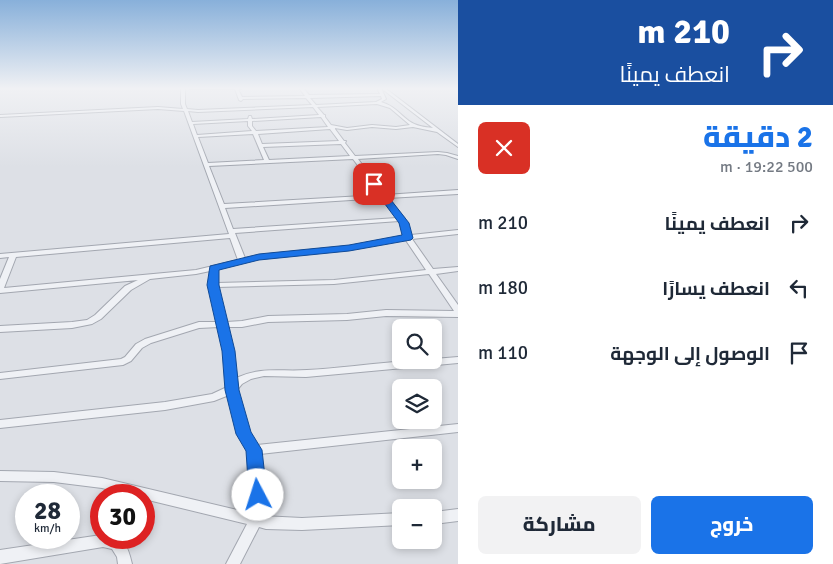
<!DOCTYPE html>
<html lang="ar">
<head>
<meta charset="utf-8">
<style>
  body { margin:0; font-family:Signika,Cairo,sans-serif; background:#f2f2f3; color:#1f2937; direction:rtl; height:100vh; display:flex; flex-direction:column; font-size:19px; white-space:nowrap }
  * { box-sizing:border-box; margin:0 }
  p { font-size:16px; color:#747a83 }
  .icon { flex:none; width:28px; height:28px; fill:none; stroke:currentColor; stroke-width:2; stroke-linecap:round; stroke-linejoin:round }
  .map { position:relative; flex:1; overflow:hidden; direction:ltr }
  .drawer { display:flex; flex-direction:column; background:#fff; width:375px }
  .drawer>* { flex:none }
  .banner { background:#1a4fa0; color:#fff; overflow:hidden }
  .fabs { position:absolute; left:392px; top:319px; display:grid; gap:10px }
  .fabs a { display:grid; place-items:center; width:50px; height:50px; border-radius:8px; background:#fff; box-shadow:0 2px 8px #0003; font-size:25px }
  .speed { position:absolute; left:15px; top:484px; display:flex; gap:10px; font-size:25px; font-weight:700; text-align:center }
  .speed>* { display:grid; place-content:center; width:65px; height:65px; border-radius:50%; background:#fff; box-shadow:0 2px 8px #0003; line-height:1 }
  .speed small { font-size:12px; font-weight:400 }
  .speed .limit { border:8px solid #d22; background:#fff; color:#111 }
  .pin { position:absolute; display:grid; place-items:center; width:42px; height:42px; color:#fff; margin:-21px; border-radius:10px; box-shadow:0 2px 8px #0006 }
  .me { position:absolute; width:55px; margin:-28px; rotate:355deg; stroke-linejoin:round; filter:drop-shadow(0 0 4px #0008) }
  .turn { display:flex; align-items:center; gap:18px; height:105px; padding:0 20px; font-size:22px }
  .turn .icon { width:65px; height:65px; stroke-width:2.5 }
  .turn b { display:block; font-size:35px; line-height:42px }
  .round { display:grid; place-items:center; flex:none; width:52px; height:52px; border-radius:8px; background:#f2f2f3 }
  .headline { display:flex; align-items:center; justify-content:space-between; height:85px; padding:0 20px }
  h1 { font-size:30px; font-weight:800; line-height:38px; color:#1a73e8 }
  .cta { display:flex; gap:10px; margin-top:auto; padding:10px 20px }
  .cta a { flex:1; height:58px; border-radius:8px; background:#1a73e8; color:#fff; font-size:20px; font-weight:800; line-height:58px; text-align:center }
  .cta a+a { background:#f2f2f3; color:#1f2937 }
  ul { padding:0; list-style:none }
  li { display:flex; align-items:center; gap:15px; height:65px; padding:0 20px }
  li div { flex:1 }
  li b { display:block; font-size:19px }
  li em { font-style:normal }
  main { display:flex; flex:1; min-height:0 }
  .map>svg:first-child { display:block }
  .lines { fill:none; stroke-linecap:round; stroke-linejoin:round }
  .street-casing { stroke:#a3a7b0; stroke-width:2 }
  .street { fill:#eff1f5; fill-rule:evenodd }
  .route { fill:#1a73e8; stroke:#114b97 }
</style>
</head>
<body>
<main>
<section class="drawer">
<div class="banner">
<div class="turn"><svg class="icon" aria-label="right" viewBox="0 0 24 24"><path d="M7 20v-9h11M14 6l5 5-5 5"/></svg><div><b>210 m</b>انعطف يمينًا</div></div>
</div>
<div class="headline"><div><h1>2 دقيقة</h1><p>500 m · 19:22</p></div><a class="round" style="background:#d93025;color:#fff"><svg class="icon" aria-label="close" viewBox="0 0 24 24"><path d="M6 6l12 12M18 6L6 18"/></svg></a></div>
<ul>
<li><svg class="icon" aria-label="right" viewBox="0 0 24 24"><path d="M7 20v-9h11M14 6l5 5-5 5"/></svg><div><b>انعطف يمينًا</b></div><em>210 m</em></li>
<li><svg class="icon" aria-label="left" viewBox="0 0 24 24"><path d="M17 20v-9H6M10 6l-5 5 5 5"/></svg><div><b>انعطف يسارًا</b></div><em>180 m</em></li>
<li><svg class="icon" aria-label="arrive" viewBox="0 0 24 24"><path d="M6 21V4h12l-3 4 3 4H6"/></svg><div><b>الوصول إلى الوجهة</b></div><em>110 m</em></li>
</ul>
<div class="cta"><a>خروج</a><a>مشاركة</a></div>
</section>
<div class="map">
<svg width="458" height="564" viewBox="0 0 458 564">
  <rect width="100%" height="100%" fill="#dde0e6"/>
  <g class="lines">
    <g class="street-casing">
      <g id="street">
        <path d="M181 88H185V104L187 109 198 110 312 105 306 98 243 99 241 101 239 100 235 89H191L189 88H245L238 89 242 97 305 96 299 88H303L309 95 380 94 377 88H381L386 99 381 102C395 106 398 113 409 121 416 126 424 127 433 128L381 88H385L458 144V147L437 132 413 127 396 129 372 127 347 130 335 128V129L344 141H346L345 143 355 156 438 152 447 153 458 156V159L446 155 438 154 358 159 385 195 458 190V194L388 198 405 219 411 235 458 230V234L412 239 433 269 458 267V271L436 274 458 305V317L386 316 347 320 268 322 242 327H227L233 351 236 378C262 366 280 372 307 370 349 368 392 360 434 360V359L458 357V363L306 377 264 376 251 379 242 384 237 390 249 433 257 445 458 424V432L260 454 264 495 262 516 302 518 401 513V525L302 530 266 529 259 527 240 564H226L247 524 144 499V495H129L102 488 54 482 0 481V471L54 472 102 478 250 513 252 495 249 451 239 434 229 395 214 401 165 410 0 428V420L165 402 212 394 227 387 225 351 219 327 199 328 151 343 142 348 131 361 123 365 0 379V373L121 359 125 357 136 344 145 339 199 322H218L209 285 210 271 196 274 150 279 131 290 101 319 92 324 72 328 0 332V326L72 322 87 320 95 315 125 286 138 280 0 293V279L9 257 0 258V254L229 234 184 111 158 109 0 117V115L158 107 183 109 181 104ZM381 96 382 99 376 102 316 105 310 98ZM377 104 390 108 410 125 396 127 372 125 347 128 331 125 325 117V115H324L317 107ZM313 107 319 115 252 119 251 116H249L248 119 192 122 188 111 198 112ZM321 117 328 127 256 131 252 126V121ZM248 121V126L252 131 197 135 193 124ZM330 129 339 141 262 144 258 134ZM253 134 264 160 208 163 198 137ZM341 144 350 156 269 160 263 147ZM353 159 380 195 224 204 209 166ZM382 198 397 218 233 229 225 208ZM399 221 404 236 349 246 259 255 245 258 235 233ZM230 238 238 260 196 270 4 288 16 257ZM405 239 426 270 334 280 217 283 218 269 259 259 349 250ZM429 274 454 311 386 310 347 314 268 316 242 321 226 322 217 287 334 284Z"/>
        <path d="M458 509V521L434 524V512Z"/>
        <path d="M101 535V538C124 538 127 542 132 564H118L117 557 112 549 103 547 0 564V550Z"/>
      </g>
    </g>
    <use href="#street" class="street"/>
  </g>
  <linearGradient id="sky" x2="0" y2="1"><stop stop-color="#88b0da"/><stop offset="0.53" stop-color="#f0f1f4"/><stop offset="1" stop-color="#f0f1f4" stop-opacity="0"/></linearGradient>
  <rect width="458" height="167" fill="url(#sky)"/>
  <path class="route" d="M374 181 377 182 409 223 413 238 411 240 349 251 259 260 219 270V285L235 351 239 390 251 432 262 450 267 495 264 500 258 503 252 500 249 495 246 451 236 434 225 390 222 351 207 285 210 266 259 254 349 245 402 235 399 223 370 184Z"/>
</svg>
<div class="fabs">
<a><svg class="icon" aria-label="search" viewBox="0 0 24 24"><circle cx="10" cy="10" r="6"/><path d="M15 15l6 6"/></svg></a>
<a><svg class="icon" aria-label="layers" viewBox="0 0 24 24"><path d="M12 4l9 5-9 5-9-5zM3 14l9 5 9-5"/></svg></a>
<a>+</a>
<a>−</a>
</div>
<div class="speed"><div>28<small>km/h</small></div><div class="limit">30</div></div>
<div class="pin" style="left:374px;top:184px;background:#d93025"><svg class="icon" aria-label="arrive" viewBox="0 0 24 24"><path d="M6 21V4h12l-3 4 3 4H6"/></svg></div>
<svg class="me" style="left:258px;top:495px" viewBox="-20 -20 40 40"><circle r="19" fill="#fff"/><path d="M0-13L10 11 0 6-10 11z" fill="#1a73e8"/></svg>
</div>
</main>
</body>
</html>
